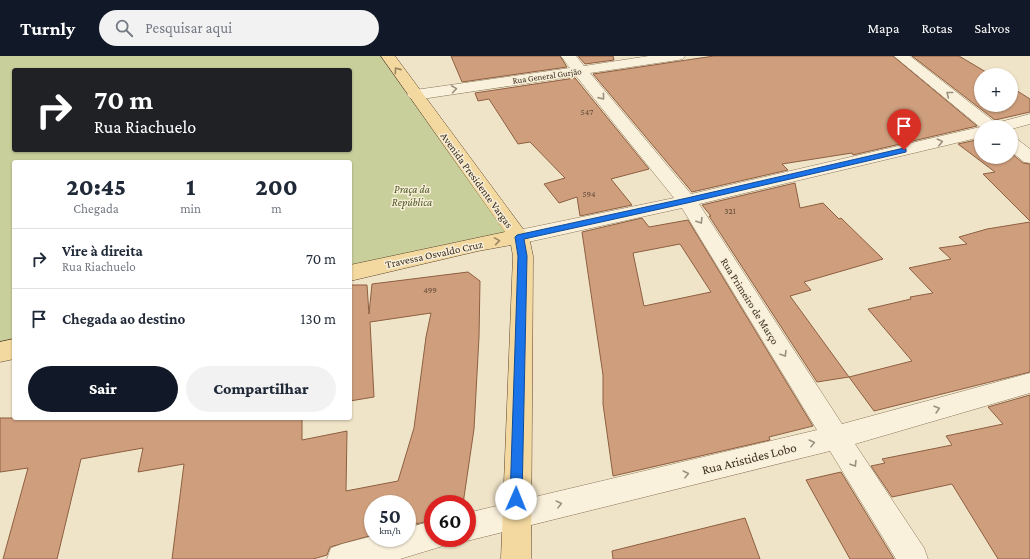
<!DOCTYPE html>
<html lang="pt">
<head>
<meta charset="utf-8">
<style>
  body { margin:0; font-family:"Crimson Pro",serif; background:#f2f2f3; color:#1f2937; height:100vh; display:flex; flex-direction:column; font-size:15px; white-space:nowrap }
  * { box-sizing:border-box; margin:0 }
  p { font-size:13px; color:#747a83 }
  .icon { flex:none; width:22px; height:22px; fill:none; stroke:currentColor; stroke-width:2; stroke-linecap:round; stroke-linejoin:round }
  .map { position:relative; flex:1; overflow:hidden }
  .details { position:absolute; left:12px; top:104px; width:340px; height:260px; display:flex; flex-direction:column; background:#fff; border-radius:4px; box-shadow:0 1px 3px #0004 }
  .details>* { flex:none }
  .guide { position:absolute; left:12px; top:12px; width:340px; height:84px; border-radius:4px; box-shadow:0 1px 3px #0004; background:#202124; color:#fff; overflow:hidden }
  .controls { position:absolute; left:974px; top:12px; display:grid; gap:8px }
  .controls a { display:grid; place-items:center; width:44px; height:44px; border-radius:50%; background:#fff; box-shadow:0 1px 3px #0004; font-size:20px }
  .speed { position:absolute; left:364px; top:439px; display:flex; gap:8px; font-size:20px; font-weight:700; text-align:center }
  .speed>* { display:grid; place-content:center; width:52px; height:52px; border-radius:50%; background:#fff; box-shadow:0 1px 3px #0004; line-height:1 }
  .speed small { font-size:10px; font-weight:400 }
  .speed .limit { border:6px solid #d22; background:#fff; color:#111 }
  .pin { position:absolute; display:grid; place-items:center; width:34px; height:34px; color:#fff; margin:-41px -17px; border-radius:50% 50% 50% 0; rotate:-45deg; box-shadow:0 0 4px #0007 }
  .pin .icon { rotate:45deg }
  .me { position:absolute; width:44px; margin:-22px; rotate:1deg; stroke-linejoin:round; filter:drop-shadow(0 0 3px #0008) }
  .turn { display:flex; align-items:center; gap:14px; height:84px; padding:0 16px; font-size:18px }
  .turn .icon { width:52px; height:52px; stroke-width:2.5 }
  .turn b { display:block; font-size:28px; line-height:34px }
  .eta { display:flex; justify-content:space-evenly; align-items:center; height:68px; text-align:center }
  .eta b { font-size:24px; font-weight:800; line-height:28px }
  .action { display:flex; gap:8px; margin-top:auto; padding:8px 16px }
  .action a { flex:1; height:46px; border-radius:24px; background:#111827; color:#fff; font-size:16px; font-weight:800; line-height:46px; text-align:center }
  .action a+a { background:#f2f2f3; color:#1f2937 }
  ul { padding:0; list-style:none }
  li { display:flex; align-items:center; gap:12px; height:60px; padding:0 16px; border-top:1px solid #e0e1e3 }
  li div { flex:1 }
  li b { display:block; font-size:15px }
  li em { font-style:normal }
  header { display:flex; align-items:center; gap:24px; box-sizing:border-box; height:56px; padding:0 20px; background:#111827; color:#fff }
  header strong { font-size:19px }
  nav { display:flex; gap:22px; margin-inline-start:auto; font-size:14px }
  .search { width:280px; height:36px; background:#f2f2f3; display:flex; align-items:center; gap:10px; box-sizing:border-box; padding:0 14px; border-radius:22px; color:#747a83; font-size:15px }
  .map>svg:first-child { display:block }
  .green { fill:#c9cf9b; fill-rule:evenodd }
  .building { fill:#cf9f7d; stroke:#8d5f41; fill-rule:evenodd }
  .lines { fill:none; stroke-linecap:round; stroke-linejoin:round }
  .minor-casing { stroke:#8d765c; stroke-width:1 }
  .major-casing { stroke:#5b4430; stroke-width:1 }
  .minor { fill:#faf1dc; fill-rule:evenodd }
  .major { fill:#f3d9a0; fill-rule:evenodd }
  .oneway { stroke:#988460 }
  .oneway2 { stroke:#9c907e }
  .route { fill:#1a73e8; stroke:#114b97 }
  .labels { text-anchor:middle; stroke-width:3; stroke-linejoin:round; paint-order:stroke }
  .far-street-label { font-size:9px; fill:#3d2e20; stroke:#f7eed8 }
  .number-label { font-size:9px; fill:#624a37 }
  .street-label { font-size:11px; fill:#3d2e20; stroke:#f7eed8 }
  .park-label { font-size:11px; font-style:italic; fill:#4d5a26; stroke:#f7eed8 }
  .near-street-label { font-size:13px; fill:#3d2e20; stroke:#f7eed8 }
</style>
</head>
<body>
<header>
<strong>Turnly</strong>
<div class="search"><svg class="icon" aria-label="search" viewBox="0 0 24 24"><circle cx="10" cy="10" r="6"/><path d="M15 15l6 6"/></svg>Pesquisar aqui</div>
<nav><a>Mapa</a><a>Rotas</a><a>Salvos</a></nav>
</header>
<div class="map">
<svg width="1030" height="503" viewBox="0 0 1030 503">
  <rect width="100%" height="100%" fill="#f0e4c8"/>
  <path class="green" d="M0 0H388L519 181 350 215V106H14V284L0 287ZM14 14H350V94H14Z"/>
  <g class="building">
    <path d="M451 0H560L567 11 462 26Z"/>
    <path d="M578 0H613L614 4 585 8Z"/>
    <path d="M714 0H893L977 70 853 99 852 97 782 108 788 114 692 136 593 18Z"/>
    <path d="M912 0H959L991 19H981V49H1011V31L1030 43V56L995 64Z"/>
    <path d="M575 22 649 113 611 123 632 149 580 160 577 141 559 147 544 128 565 122 530 86 518 88 489 43 478 45 475 37Z"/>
    <path d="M981 83V101H1011V97L1023 107 1030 108V165L983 118 995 116 958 88Z"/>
    <path d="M795 127 800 152 823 147 839 163 841 162 883 203 804 226 811 234 790 240 849 321 817 326 709 160H711L702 149Z"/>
    <path d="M642 162 649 171 688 164 813 370 769 381 770 384 613 420 603 348V319L582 176ZM680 188 711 236 644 250 633 197Z"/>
    <path d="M1030 166V316L874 355 849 321 912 305 868 253 911 243 910 241 933 237 909 212 951 203 939 192 967 188 959 181 987 173Z"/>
    <path d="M468 216 480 225 479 281 474 373 463 448H433V464L407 470V448H373V479L330 491 327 499 313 503H172L184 408 138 416 143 392 81 403 57 503H3L28 412 0 416V362H302V384L347 375 346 435 398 425 414 372 426 281 431 257 370 266 374 341 350 345V229H367L369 258 372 228Z"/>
    <path d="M1030 339V503H998L952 428 892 441 871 410 885 407 882 403 952 389 946 380 1003 368 988 351Z"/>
    <path d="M841 416 894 503H850L806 424Z"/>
    <path d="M745 462 760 503H613L612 495Z"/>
  </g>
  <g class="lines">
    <g class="minor-casing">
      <g id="minor">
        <path d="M561 0H576L584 10 649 0H685L683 3 678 4 590 17 691 138 980 71 894 0H910L996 67 1030 58V68L1011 73V71H981V81L699 148 842 368 1030 317V337L855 388 924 492 928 503H896L830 395 467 485 459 482H467V457L817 374 682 152 519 188 512 186 509 181 512 176 519 174 674 142 576 20 415 44 410 42 407 39 410 36 415 34 570 12Z"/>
        <path d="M1011 82 1017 83 1030 93V107L1024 106 1011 95Z"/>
        <path d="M433 465V482H447L443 490 400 503H327L331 492 342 488 373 480V482H407V472Z"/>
      </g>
    </g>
    <g class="major-casing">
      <g id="major">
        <path d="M381 0H395L529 181 533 200 531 503H501L513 200 511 189 478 195 350 225V209L505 176Z"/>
        <path d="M14 283V303L0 306V286Z"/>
      </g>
    </g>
    <use href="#minor" class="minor"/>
    <use href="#major" class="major"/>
  </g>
  <defs><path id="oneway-chevron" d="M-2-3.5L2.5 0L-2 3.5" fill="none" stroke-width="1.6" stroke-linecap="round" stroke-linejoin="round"/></defs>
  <g class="oneway">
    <use href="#oneway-chevron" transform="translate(397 14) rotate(-125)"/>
    <use href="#oneway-chevron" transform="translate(497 185) rotate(-9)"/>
  </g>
  <g class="oneway2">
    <use href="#oneway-chevron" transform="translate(454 33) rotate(-8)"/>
    <use href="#oneway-chevron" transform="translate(949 38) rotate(-142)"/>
    <use href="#oneway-chevron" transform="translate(602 41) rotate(51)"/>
    <use href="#oneway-chevron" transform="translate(940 86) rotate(-13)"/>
    <use href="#oneway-chevron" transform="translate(700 165) rotate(58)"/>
    <use href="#oneway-chevron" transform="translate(784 298) rotate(58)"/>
    <use href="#oneway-chevron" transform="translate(937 353) rotate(-16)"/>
    <use href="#oneway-chevron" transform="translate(812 387) rotate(-14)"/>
    <use href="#oneway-chevron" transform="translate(854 408) rotate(58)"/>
    <use href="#oneway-chevron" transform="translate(686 418) rotate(-14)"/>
    <use href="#oneway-chevron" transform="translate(559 448) rotate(-14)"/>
  </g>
  <path class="route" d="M904 92 906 93V96L687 147 524 183 527 200 522 443 520 447 516 449 512 447 510 443 518 200 515 181 517 179 687 142Z"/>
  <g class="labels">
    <g class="far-street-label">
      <text transform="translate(547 20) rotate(-8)" y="3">Rua General Gurjão</text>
    </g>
    <g class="number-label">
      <text x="587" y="59">547</text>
      <text x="589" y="141">594</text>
      <text x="730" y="158">321</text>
      <text x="430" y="237">499</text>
    </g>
    <g class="street-label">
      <text transform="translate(477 124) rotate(54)" y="4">Avenida Presidente Vargas</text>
      <text transform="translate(434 198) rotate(-12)" y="4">Travessa Osvaldo Cruz</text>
      <text transform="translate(750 245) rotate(58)" y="4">Rua Primeiro de Março</text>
    </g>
    <g class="park-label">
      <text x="412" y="137">Praça da<tspan x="412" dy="13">República</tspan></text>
    </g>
    <g class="near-street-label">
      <text transform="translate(749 402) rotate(-14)" y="5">Rua Aristides Lobo</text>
    </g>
  </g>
</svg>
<div class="controls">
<a>+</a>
<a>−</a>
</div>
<div class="speed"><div>50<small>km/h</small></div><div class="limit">60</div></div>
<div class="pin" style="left:904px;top:94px;background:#d93025"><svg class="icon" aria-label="arrive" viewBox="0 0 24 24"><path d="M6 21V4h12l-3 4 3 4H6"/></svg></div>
<svg class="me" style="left:516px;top:443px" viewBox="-20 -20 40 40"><circle r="19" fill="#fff"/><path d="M0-13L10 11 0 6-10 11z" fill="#1a73e8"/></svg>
<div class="guide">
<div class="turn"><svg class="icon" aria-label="right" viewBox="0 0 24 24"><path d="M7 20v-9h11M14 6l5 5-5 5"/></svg><div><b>70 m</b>Rua Riachuelo</div></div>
</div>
<section class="details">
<div class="eta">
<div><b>20:45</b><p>Chegada</p></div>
<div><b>1</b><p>min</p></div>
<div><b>200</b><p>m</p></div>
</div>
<ul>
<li><svg class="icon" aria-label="right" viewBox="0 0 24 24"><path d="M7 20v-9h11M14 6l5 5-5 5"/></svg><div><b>Vire à direita</b><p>Rua Riachuelo</p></div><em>70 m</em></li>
<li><svg class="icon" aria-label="arrive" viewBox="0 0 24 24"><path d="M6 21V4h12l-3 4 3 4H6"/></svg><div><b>Chegada ao destino</b></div><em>130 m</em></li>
</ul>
<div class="action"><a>Sair</a><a>Compartilhar</a></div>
</section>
</div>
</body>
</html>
